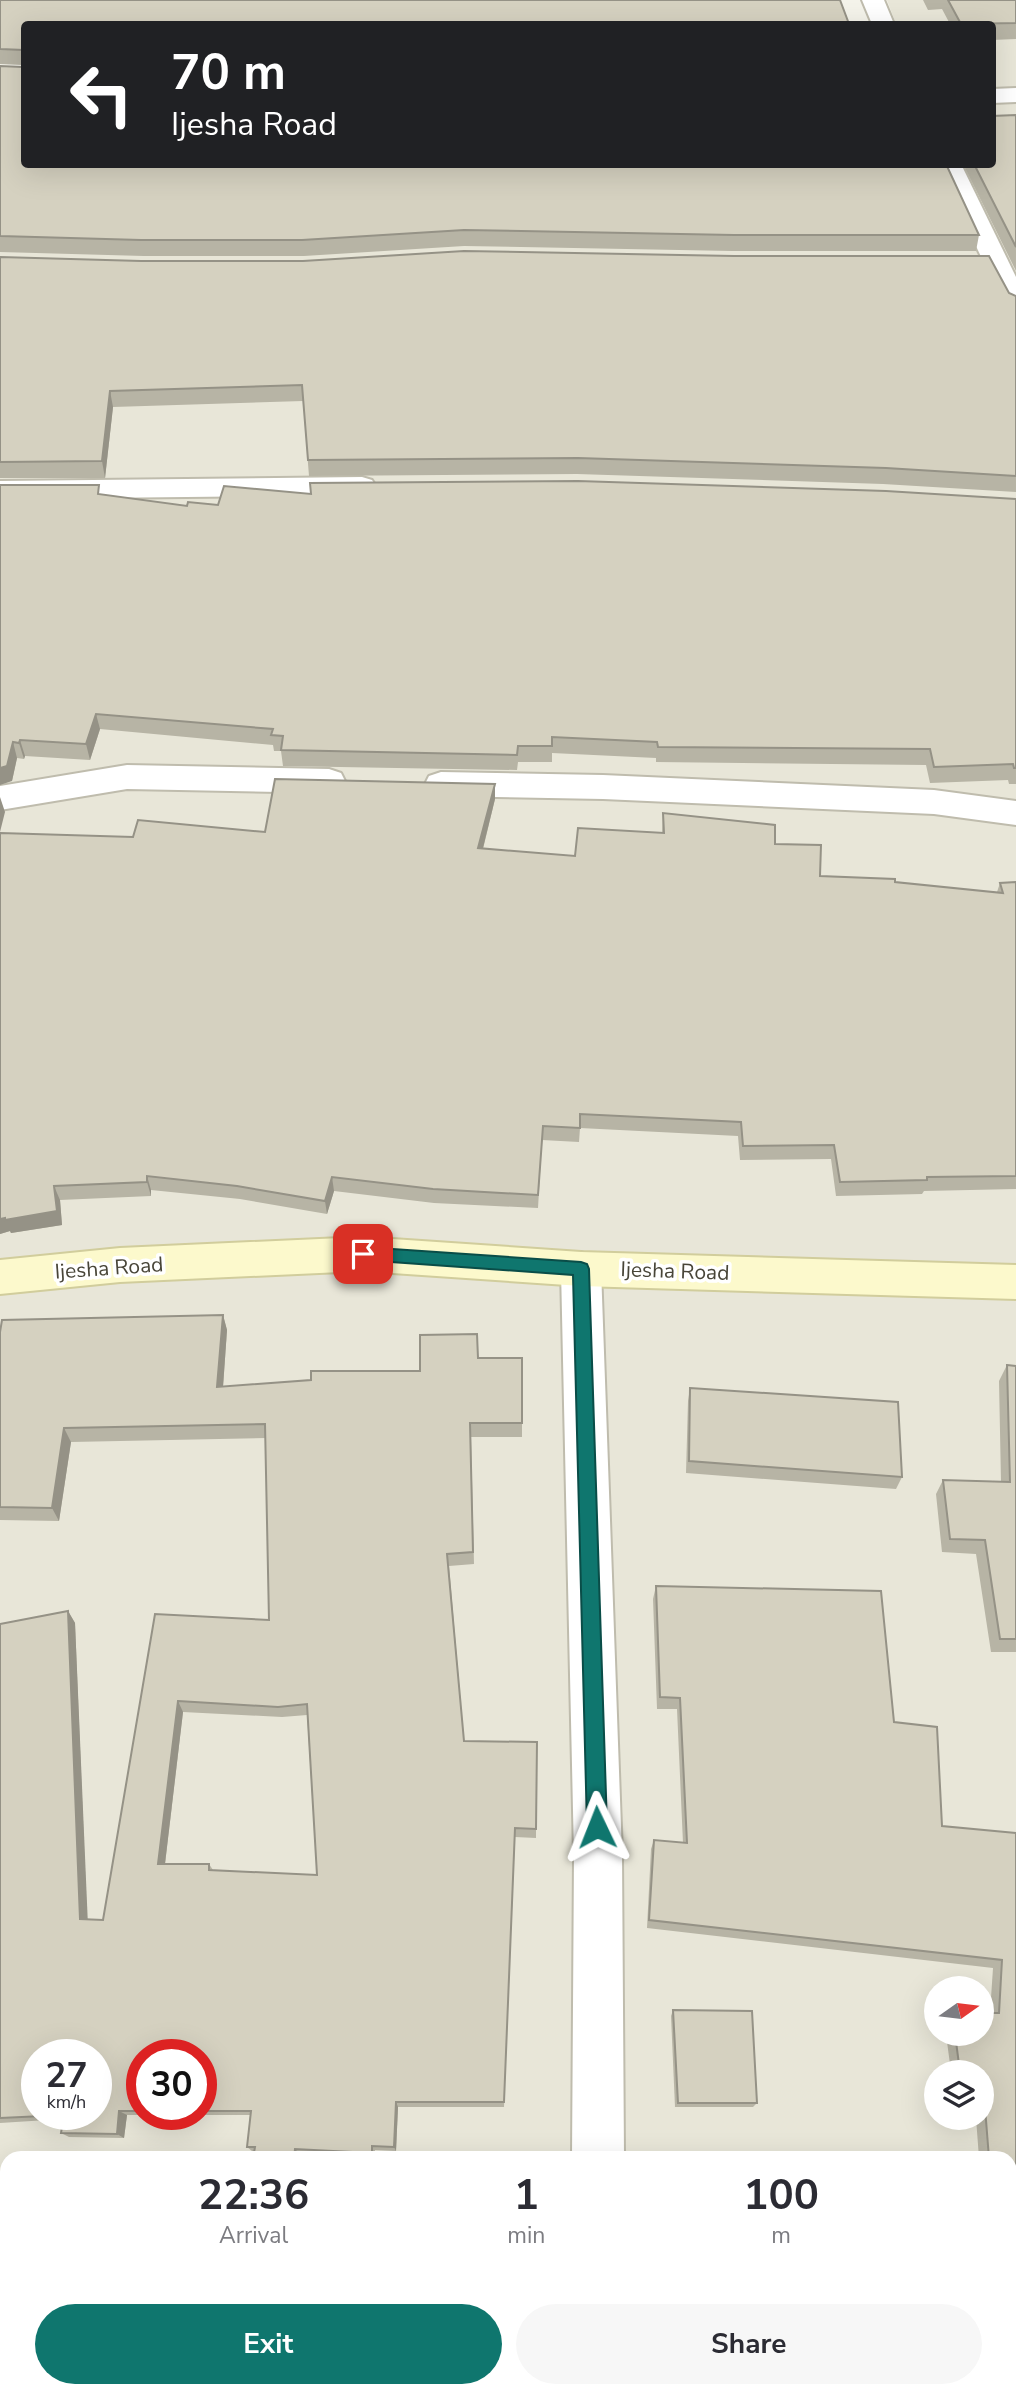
<!DOCTYPE html>
<html lang="en">
<head>
<meta charset="utf-8">
<style>
  body { margin:0; font-family:"Nunito Sans",sans-serif; background:#f7f7f7; color:#2b2b33; height:100vh; display:flex; flex-direction:column; font-size:26px; white-space:nowrap }
  * { box-sizing:border-box; margin:0 }
  p { font-size:23px; color:#7c7c81 }
  .icon { flex:none; width:38px; height:38px; fill:none; stroke:currentColor; stroke-width:2; stroke-linecap:round; stroke-linejoin:round }
  .map { position:relative; flex:1; overflow:hidden }
  .drawer { position:absolute; left:0px; top:2151px; width:1017px; height:247px; display:flex; flex-direction:column; background:#fff; border-radius:21px 21px 0 0; box-shadow:0 7px 28px #0002 }
  .drawer>* { flex:none }
  .top-card { position:absolute; left:21px; top:21px; width:975px; height:147px; border-radius:7px; box-shadow:0 7px 28px #0002; background:#202124; color:#fff; overflow:hidden }
  .needle { width:46px; rotate:76deg }
  .buttons { position:absolute; left:924px; top:1976px; display:grid; gap:14px }
  .buttons a { display:grid; place-items:center; width:70px; height:70px; border-radius:50%; background:#fff; box-shadow:0 7px 28px #0002; font-size:35px }
  .speed { position:absolute; left:21px; top:2039px; display:flex; gap:14px; font-size:35px; font-weight:700; text-align:center }
  .speed>* { display:grid; place-content:center; width:91px; height:91px; border-radius:50%; background:#fff; box-shadow:0 7px 28px #0002; line-height:1 }
  .speed small { font-size:18px; font-weight:400 }
  .speed .limit { border:10px solid #d22; background:#fff; color:#111 }
  .pin { position:absolute; display:grid; place-items:center; width:60px; height:60px; color:#fff; margin:-30px; border-radius:14px; box-shadow:0 4px 10px #0006 }
  .me { position:absolute; width:77px; margin:-38px; rotate:358deg; stroke-linejoin:round; filter:drop-shadow(0 0 5px #0008) }
  .turn { display:flex; align-items:center; gap:24px; height:147px; padding:0 35px; font-size:32px }
  .turn .icon { width:91px; height:91px; stroke-width:2.5 }
  .turn b { display:block; font-size:49px; line-height:60px }
  .eta { display:flex; justify-content:space-evenly; align-items:center; height:119px; text-align:center }
  .eta b { font-size:42px; font-weight:700; line-height:49px }
  .cta { display:flex; gap:14px; margin-top:auto; padding:14px 35px }
  .cta a { flex:1; height:80px; border-radius:42px; background:#0f766e; color:#fff; font-size:28px; font-weight:700; line-height:80px; text-align:center }
  .cta a+a { background:#f7f7f7; color:#2b2b33 }
  .map>svg:first-child { display:block }
  .residential { fill:#e8e6d8; fill-rule:evenodd }
  .lines { fill:none; stroke-linecap:round; stroke-linejoin:round }
  .street-casing { stroke:#bfbcad; stroke-width:4 }
  .secondary-casing { stroke:#d1cd9c; stroke-width:4 }
  .street { fill:#fff; fill-rule:evenodd }
  .secondary { fill:#fcf9cc; fill-rule:evenodd }
  .wall { fill:#b7b4a5; fill-rule:evenodd }
  .shaded-wall { fill:#959286 }
  .building { fill:#d5d1c0; stroke:#959286; stroke-width:2; fill-rule:evenodd }
  .route { fill:#0f766e; stroke:#0a4d48; stroke-width:2 }
  .labels { text-anchor:middle; stroke-width:7; stroke-linejoin:round; paint-order:stroke }
  .street-label { font-size:21px; fill:#484538; stroke:#fff }
</style>
</head>
<body>
<div class="map">
<svg width="1016" height="2397" viewBox="0 0 1016 2397">
  <rect width="100%" height="100%" fill="#f4f3ea"/>
  <path class="residential" d="M887 0H1016V2397H0V86L24 164H992V24H896ZM936 1988H982V2034H936ZM37 2054H96V2114H37ZM142 2054H201V2114H142ZM936 2072H982V2118H936ZM7 2158H1010V2390H7Z"/>
  <g class="lines">
    <g class="street-casing">
      <g id="street">
        <path d="M862 0H884L894 24H872Z"/>
        <path d="M1016 88V102L992 103V89Z"/>
        <path d="M937 164H961L1016 277V311L1007 308 1003 303Z"/>
        <path d="M362 477 372 480 376 486 372 492 362 495 0 499V481Z"/>
        <path d="M127 765 329 769 341 773 345 781 341 789 329 793 127 789 0 810V786Z"/>
        <path d="M441 772 603 775 934 790 1016 801V825L934 814 603 799 441 796 429 792 425 784 429 776Z"/>
        <path d="M581 1252 595 1257 601 1269 622 1855 624 2158H572L574 1855 561 1269 567 1257Z"/>
        <path d="M0 2236 7 2237V2291L0 2290Z"/>
        <path d="M1010 2335H1016V2391L1010 2390Z"/>
        <path d="M554 2390H610L608 2397H552Z"/>
      </g>
    </g>
    <g class="secondary-casing">
      <path id="secondary" d="M363 1237 581 1252 1016 1265V1299L581 1286 363 1271 120 1282 0 1294V1260L120 1248Z"/>
    </g>
    <use href="#street" class="street"/>
    <use href="#secondary" class="secondary"/>
  </g>
  <g class="wall">
    <path d="M0 0 24 24 979 235 976 251H732L464 246 304 256H144L0 252V66L22 67V65L0 64Z"/>
    <path d="M923 0H1016V39L992 40V24H950L942 9 928 10Z"/>
    <path d="M1016 115V271L963 164H992Z"/>
    <path d="M0 257 1009 293 1016 296V492L883 484 577 474 309 476 303 401 113 407 105 478H0Z"/>
    <path d="M0 485 101 495 187 506 218 505 311 494 1016 499V784H1009L1008 780 930 783 926 765 656 762V758L552 753V762H518L517 770 283 766 281 751H274L273 745 100 729 90 760 25 756 24 759 17 758 12 781Z"/>
    <path d="M495 799 483 849 575 856 662 833 663 813 775 844 820 876 997 892 1000 883 1016 882V1189L924 1191 922 1194 836 1196 831 1159 740 1160 738 1136 580 1128 579 1142 542 1140 538 1208 434 1203 334 1191 327 1214 240 1199 151 1190V1196L60 1200 62 1225 11 1233 10 1231 0 1234V833L133 837 265 832Z"/>
    <path d="M223 1315 227 1330 223 1387 420 1371 478 1358H522V1437H471L474 1564 449 1566 464 1741 536 1829V1838L515 1837 504 2107H398L396 2151 375 2150 374 2157 299 2153 298 2158H253L254 2151H252L247 2147 250 2115H127L124 2138 69 2137 61 2133 63 2119 0 2123V1624L68 1611 75 1623 87 1919 103 1920 155 1614 269 1620 266 1438 71 1442 59 1521 0 1520V1332ZM183 1712 282 1717 307 1715 317 1875 213 1870 209 1864H165ZM142 2054H201V2114H142Z"/>
    <path d="M1007 1365 1016 1366V1652H991L976 1554 942 1552 936 1494 943 1480 1001 1482 999 1381Z"/>
    <path d="M690 1388 902 1477 896 1489 686 1473 688 1401Z"/>
    <path d="M656 1586 894 1722 942 1826 1016 1833V2277L1010 2276V2158H979L976 2118H982V2072H951L946 2034H982L990 2013 993 1968 647 1928 651 1849 654 1840 683 1843 677 1709H657L653 1599Z"/>
    <path d="M673 2010 757 2103 753 2107H675L671 2016Z"/>
    <path d="M0 2387 7 2388V2390H57L125 2397H0Z"/>
    <path d="M800 2392 804 2393 816 2397H799Z"/>
    <path d="M238 2394 264 2397H232V2395Z"/>
  </g>
  <g class="shaded-wall">
    <path d="M110 391 113 407 105 478 102 461Z"/>
    <path d="M96 714 100 729 90 760 86 744Z"/>
    <path d="M20 740 25 756 24 759 19 743Z"/>
    <path d="M13 742 17 758 12 781 0 785V768Z"/>
    <path d="M495 784V799L479 864 478 848Z"/>
    <path d="M0 797 5 812 0 832Z"/>
    <path d="M147 1176 151 1190V1196L147 1182Z"/>
    <path d="M332 1177 334 1191 327 1214 325 1201Z"/>
    <path d="M54 1186 60 1200 62 1225 11 1233 10 1231 0 1234V1219Z"/>
    <path d="M223 1315 227 1330 222 1401 217 1387Z"/>
    <path d="M64 1428 71 1442 59 1521 52 1508Z"/>
    <path d="M68 1611 75 1623 88 1926 80 1919Z"/>
    <path d="M178 1701 183 1712 164 1872 158 1864Z"/>
    <path d="M396 2102 398 2107 396 2151 394 2147Z"/>
    <path d="M119 2111 127 2115 124 2138 117 2134Z"/>
    <path d="M295 2149 299 2153 298 2158H294Z"/>
  </g>
  <g class="building">
    <path d="M0 0H840L849 24H24V164H946L979 235H734L464 230 302 240H141L0 236V66L22 67 23 50 0 49Z"/>
    <path d="M948 0H1016V23L961 24Z"/>
    <path d="M1016 115V247L974 164H992V116Z"/>
    <path d="M464 251 734 256H989L1009 293 1016 296V476L886 468 578 458 308 460 302 385 110 391 102 461 0 462V257L141 261H303Z"/>
    <path d="M578 481 886 491 1016 499V768H1014L1013 764 934 767 930 749 658 747 657 742 552 737V746H518L517 755 281 750 283 736 271 735 273 729 96 714 86 744 20 740 19 743 13 742 7 766 0 768V485H99L98 494 187 506 188 502 218 505 224 486 311 494 310 483Z"/>
    <path d="M275 779 495 784 478 848 575 856 578 828 664 833 663 813 775 825V844L821 845 820 876 895 879V882L1003 893 1000 883 1016 882V1176L927 1177V1180L840 1182 834 1145 743 1146 741 1122 580 1114V1128L543 1126 538 1195 433 1189 332 1177 325 1201 237 1186 147 1176V1182L54 1186 57 1211 5 1220V1218L0 1219V833L133 837 138 820 265 832Z"/>
    <path d="M223 1315 217 1387 311 1380V1371H420V1335L477 1334 478 1358H522V1423H470L473 1552 447 1554 464 1741 537 1742 536 1829 515 1828 504 2102H396L394 2147 372 2146V2153L295 2149 294 2158H253L255 2147H247L251 2111H201V2054H142V2111H119L117 2134 61 2133 64 2115 0 2118V1624L68 1611 80 1919 103 1920 155 1614 269 1620 265 1424 64 1428 52 1508 0 1507V1332L2 1320ZM178 1701 278 1707 307 1704 317 1875 209 1870V1864H158ZM37 2054H96V2114H37Z"/>
    <path d="M1007 1365 1016 1366V1639H1000L985 1540 950 1539 943 1480 1010 1482Z"/>
    <path d="M690 1388 898 1402 902 1477 689 1461Z"/>
    <path d="M656 1586 881 1591 894 1722 937 1727 942 1826 1016 1833V2275L1010 2274V2158H989L984 2095H982V2072H960L955 2034H982V2013H999L1002 1960 649 1920 654 1840 687 1843 680 1698 660 1697Z"/>
    <path d="M673 2010 752 2011 757 2103H678Z"/>
    <path d="M0 2390 27 2393V2390H35L104 2397H0Z"/>
    <path d="M804 2393 816 2397H803Z"/>
    <path d="M232 2395 248 2397H232Z"/>
  </g>
  <path class="route" d="M363 1247 581 1262 587 1264 589 1269 607 1827 604 1834 597 1836 590 1834 587 1827 573 1275 363 1260 357 1258 355 1254 357 1249Z"/>
  <g class="labels">
    <g class="street-label">
      <text transform="translate(109 1268) rotate(-4)" y="7">Ijesha Road</text>
      <text transform="translate(675 1271) rotate(2)" y="7">Ijesha Road</text>
    </g>
  </g>
</svg>
<div class="buttons">
<a><svg class="needle" viewBox="-14 -14 28 28"><path d="M0-13l5 13h-10z" fill="#e53935"/><path d="M0 13l5-13h-10z" fill="#7c7c81"/></svg></a>
<a><svg class="icon" aria-label="layers" viewBox="0 0 24 24"><path d="M12 4l9 5-9 5-9-5zM3 14l9 5 9-5"/></svg></a>
</div>
<div class="speed"><div>27<small>km/h</small></div><div class="limit">30</div></div>
<div class="pin" style="left:363px;top:1254px;background:#d93025"><svg class="icon" aria-label="arrive" viewBox="0 0 24 24"><path d="M6 21V4h12l-3 4 3 4H6"/></svg></div>
<svg class="me" style="left:597px;top:1827px" viewBox="-20 -20 40 40"><path d="M0-17L14 15 0 8-14 15z" fill="#0f766e" stroke="#fff" stroke-width="4"/></svg>
<div class="top-card">
<div class="turn"><svg class="icon" aria-label="left" viewBox="0 0 24 24"><path d="M17 20v-9H6M10 6l-5 5 5 5"/></svg><div><b>70 m</b>Ijesha Road</div></div>
</div>
<section class="drawer">
<div class="eta">
<div><b>22:36</b><p>Arrival</p></div>
<div><b>1</b><p>min</p></div>
<div><b>100</b><p>m</p></div>
</div>
<div class="cta"><a>Exit</a><a>Share</a></div>
</section>
</div>
</body>
</html>
